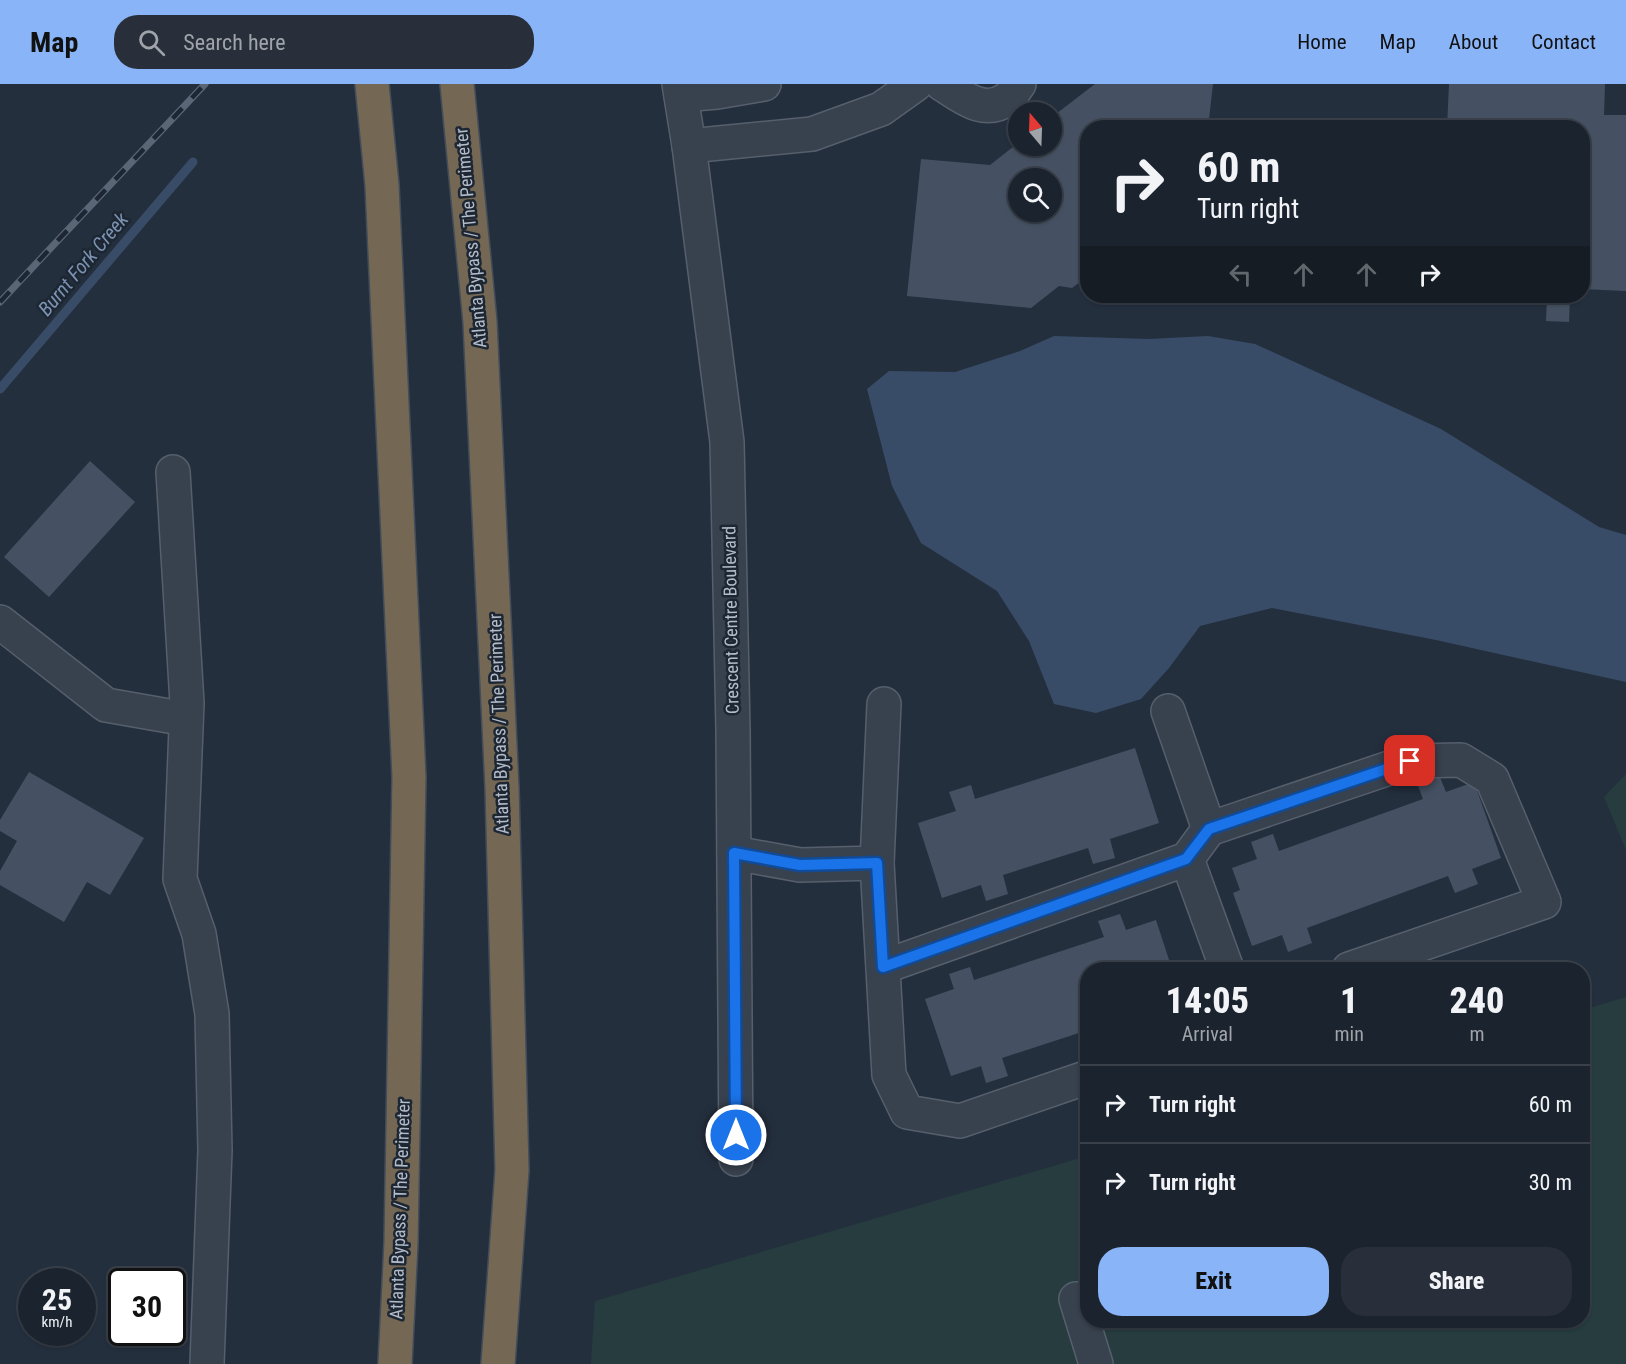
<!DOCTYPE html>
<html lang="en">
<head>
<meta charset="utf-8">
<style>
  body { margin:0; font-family:"Roboto Condensed",sans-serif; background:#282f3a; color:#f1f3f6; height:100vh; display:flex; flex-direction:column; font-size:22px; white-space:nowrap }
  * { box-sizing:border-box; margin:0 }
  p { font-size:20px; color:#a0a4aa }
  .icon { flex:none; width:33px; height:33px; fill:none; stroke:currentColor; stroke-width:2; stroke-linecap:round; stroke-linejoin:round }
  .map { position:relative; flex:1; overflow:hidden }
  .sheet { position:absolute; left:1080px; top:878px; width:510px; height:366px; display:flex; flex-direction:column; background:#1b232e; border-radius:24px; box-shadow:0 2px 4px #0004,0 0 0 2px #39404a }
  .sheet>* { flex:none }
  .hud { position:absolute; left:1080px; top:36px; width:510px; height:183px; border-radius:24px; box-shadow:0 2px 4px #0004,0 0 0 2px #39404a; background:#1b232e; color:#f1f3f6; overflow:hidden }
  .needle { width:39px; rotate:341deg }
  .fabs { position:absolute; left:1008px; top:18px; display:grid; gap:12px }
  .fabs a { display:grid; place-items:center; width:54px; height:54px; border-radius:50%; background:#1b232e; box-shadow:0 2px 4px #0004,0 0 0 2px #39404a; font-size:30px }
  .speed { position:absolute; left:18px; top:1184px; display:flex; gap:12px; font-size:30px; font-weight:700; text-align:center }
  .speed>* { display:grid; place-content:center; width:78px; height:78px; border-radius:50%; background:#1b232e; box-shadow:0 2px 4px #0004,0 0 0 2px #39404a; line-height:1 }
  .speed small { font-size:15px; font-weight:400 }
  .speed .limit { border:3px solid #111; border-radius:9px; background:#fff; color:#111 }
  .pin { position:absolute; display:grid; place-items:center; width:51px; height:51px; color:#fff; margin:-26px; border-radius:12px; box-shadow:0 3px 9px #0006 }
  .me { position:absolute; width:66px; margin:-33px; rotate:0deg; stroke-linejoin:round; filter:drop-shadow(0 0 4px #0008) }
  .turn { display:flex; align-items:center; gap:21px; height:126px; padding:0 18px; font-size:27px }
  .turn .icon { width:78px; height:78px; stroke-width:2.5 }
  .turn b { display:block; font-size:42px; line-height:51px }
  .lanes { display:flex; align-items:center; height:57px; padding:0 18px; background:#0003; justify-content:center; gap:30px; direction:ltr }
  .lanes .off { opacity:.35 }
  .eta { display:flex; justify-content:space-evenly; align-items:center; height:102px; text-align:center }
  .eta b { font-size:36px; font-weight:800; line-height:42px }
  .action { display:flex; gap:12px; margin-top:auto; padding:12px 18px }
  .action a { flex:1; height:69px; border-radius:24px; background:#8ab4f8; color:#111; font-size:24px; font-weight:800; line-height:69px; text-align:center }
  .action a+a { background:#282f3a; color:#f1f3f6 }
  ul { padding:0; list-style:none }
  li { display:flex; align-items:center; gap:18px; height:78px; padding:0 18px; border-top:2px solid #39404a }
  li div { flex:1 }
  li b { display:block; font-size:22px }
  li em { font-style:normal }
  header { display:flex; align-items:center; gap:36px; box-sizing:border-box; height:84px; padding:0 30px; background:#8ab4f8; color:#111 }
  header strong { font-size:28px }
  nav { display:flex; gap:33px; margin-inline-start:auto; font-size:21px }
  .search { width:420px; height:54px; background:#282f3a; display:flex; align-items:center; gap:15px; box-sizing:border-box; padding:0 21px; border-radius:24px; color:#a0a4aa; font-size:22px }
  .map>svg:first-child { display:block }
  .green { fill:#263c3f }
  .water { fill:#394c67 }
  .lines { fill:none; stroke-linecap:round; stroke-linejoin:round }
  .stream { stroke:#394c67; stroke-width:9 }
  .building { fill:#455162; fill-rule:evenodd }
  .minor-casing { stroke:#565f6c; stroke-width:36 }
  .highway-casing { stroke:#434c59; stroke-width:36 }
  .minor { stroke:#38414e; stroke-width:33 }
  .highway { stroke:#746855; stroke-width:33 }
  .rail-casing { stroke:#5a6575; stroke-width:7 }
  .rail { stroke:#1d2633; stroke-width:4.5; stroke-dasharray:14; stroke-linecap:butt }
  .route-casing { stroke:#114b97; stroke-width:15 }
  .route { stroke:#1a73e8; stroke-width:10 }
  .labels { text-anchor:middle; stroke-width:5; stroke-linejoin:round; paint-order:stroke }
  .street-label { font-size:18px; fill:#b4bcc9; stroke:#1d2633 }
  .water-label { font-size:20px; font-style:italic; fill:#7c92b1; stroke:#1d2633 }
</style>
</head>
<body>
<header>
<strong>Map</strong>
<div class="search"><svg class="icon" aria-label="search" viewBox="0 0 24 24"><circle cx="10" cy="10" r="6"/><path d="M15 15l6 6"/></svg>Search here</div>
<nav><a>Home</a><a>Map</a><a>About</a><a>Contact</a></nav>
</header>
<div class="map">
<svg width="1626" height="1280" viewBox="0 0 1626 1280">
  <rect width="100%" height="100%" fill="#242f3e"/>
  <g class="green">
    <path d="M1626 690V766L1604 713Z"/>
    <path d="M1626 913V1280H591L595 1217 1087 1072 1088 1236H1582L1583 926Z"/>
  </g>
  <path class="water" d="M1054 252 1149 255 1208 252 1255 260 1441 345 1599 443 1626 451V598L1436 556 1272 524 1200 542 1169 584 1141 615 1096 629 1054 620 1029 557 997 507 921 459 892 402 867 305 889 287 955 288 1020 267Z"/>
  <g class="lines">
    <path class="stream" d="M0 305 193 78"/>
  </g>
  <g class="building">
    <path d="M1095 0H1213L1208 44H1088V192L1072 204 1059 202 1031 224 907 212 921 75 990 81 1018 59V62H1052V33ZM1018 94H1052V128H1018Z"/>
    <path d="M1449 0H1605L1604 31H1626V207L1582 205V44H1447Z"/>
    <path d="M1547 212H1570L1569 238 1546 237Z"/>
    <path d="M90 377 135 418 49 513 4 473Z"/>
    <path d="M1135 664 1159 739 1110 755 1115 774 1093 780 1088 764 1003 791 1008 810 986 817 981 801 942 814 918 739 956 727 949 708 971 701 975 715Z"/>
    <path d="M29 688 144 754 110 811 87 798 64 838 0 801V787L17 757 0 747V736Z"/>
    <path d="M1439 691 1446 708 1474 698 1501 774 1472 785 1478 800 1455 809 1448 792 1307 844 1312 859 1288 868 1282 851 1252 862 1233 809 1240 806 1232 784 1257 775 1251 758 1273 750 1279 767 1423 715 1417 699Z"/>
    <path d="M1120 830 1126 846 1156 836 1172 885H1088V946L1002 974 1008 992 986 999 981 982 951 992 925 915 954 905 949 890 970 883 974 896 1104 853 1098 837Z"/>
  </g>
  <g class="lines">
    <g class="minor-casing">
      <g id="minor">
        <path d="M679 0 689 62 727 358 733 646 736 1075"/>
        <path d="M942 0C961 12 984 32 1007 15 1012 12 1015 5 1019 0"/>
        <path d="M681 11 717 8 764 0"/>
        <path d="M689 62 812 50 881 25 916 0"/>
        <path d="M173 388 187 619 180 795 199 850 212 930 215 1066 207 1280"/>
        <path d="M0 538 106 621 186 635"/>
        <path d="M1168 627 1209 745 1410 677 1461 676 1492 695 1544 818 1349 885"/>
        <path d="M734 769 800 781 877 779 884 620"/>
        <path d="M1187 775 1227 885"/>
        <path d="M877 779 889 991 907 1028 960 1037 1088 993"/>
        <path d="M883 883 1187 775 1209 745"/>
        <path d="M1076 1215 1096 1280"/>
      </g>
    </g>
    <g class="highway-casing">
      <g id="highway">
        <path d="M372 0 382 101 409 693 401 1159 395 1280"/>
        <path d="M457 0 480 238 502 704 512 1086 498 1280"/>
      </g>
    </g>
    <use href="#minor" class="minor"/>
    <use href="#highway" class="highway"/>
    <g class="rail-casing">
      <path id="rail" d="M0 218 205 0"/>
    </g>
    <use href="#rail" class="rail"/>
  </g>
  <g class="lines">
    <g class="route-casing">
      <path id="route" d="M736 1051 734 769 800 781 877 779 883 883 1186 775 1209 745 1410 677"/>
    </g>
    <use href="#route" class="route"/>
  </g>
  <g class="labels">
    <g class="street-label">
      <text transform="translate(471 154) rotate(-95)" y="6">Atlanta Bypass / The Perimeter</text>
      <text transform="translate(731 536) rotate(-91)" y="6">Crescent Centre Boulevard</text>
      <text transform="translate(499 640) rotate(-92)" y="6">Atlanta Bypass / The Perimeter</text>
      <text transform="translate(400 1125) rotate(-88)" y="6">Atlanta Bypass / The Perimeter</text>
    </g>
    <g class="water-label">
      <text transform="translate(83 180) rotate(-50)" y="7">Burnt Fork Creek</text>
    </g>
  </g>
</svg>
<div class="fabs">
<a><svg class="needle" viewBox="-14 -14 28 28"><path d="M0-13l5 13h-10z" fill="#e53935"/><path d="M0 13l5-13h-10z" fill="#a0a4aa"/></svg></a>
<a><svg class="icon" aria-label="search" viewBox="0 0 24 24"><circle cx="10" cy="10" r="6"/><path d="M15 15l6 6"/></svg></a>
</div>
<div class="speed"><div>25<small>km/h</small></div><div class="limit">30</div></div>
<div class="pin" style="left:1410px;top:677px;background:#d93025"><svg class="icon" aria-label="arrive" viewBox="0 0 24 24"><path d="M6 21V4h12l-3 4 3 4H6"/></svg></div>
<svg class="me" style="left:736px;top:1051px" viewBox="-20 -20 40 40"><circle r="17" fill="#1a73e8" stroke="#fff" stroke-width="3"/><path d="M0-11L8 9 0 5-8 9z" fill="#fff"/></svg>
<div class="hud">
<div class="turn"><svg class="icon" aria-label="right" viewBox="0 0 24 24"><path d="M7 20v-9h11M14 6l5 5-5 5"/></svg><div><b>60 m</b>Turn right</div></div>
<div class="lanes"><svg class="icon off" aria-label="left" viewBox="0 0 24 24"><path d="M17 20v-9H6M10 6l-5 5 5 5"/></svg><svg class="icon off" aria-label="ahead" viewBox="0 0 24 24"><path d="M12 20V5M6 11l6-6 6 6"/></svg><svg class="icon off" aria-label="ahead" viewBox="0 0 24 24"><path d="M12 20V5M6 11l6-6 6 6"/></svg><svg class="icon" aria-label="right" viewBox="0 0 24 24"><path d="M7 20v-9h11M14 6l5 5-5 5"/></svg></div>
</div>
<section class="sheet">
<div class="eta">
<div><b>14:05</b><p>Arrival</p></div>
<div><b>1</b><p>min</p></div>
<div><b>240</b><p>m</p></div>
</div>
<ul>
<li><svg class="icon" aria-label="right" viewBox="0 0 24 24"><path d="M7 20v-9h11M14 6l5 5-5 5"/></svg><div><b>Turn right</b></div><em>60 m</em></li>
<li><svg class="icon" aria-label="right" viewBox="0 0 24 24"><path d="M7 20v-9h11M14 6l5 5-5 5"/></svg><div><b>Turn right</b></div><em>30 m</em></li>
</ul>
<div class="action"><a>Exit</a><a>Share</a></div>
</section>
</div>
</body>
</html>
